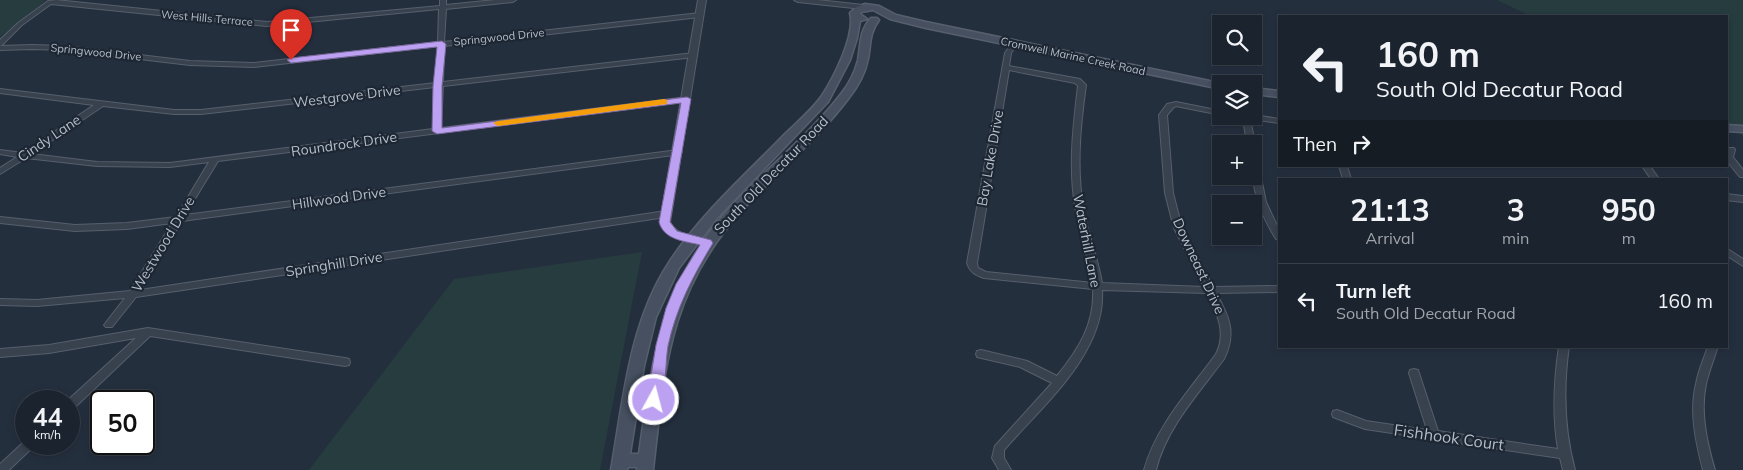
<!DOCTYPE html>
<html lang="en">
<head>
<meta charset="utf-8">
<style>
  body { margin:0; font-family:Mulish,sans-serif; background:#242b36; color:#f1f3f6; height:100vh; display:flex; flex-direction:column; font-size:19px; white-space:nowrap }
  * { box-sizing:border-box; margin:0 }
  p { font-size:16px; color:#a0a4aa }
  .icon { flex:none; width:28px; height:28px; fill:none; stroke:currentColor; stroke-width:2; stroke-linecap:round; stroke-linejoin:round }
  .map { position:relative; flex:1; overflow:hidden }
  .drawer { position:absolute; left:1278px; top:178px; width:450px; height:170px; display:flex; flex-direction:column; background:#1b232e; border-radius:0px; box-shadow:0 2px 8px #0003,0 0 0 1px #39404a }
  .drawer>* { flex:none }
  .guide { position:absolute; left:1278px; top:15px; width:450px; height:152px; border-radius:0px; box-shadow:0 2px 8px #0003,0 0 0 1px #39404a; background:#1b232e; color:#f1f3f6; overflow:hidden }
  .buttons { position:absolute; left:1212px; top:15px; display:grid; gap:10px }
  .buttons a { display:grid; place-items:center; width:50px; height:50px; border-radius:0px; background:#1b232e; box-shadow:0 2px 8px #0003,0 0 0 1px #39404a; font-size:25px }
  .speed { position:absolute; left:15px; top:390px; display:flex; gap:10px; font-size:25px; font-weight:700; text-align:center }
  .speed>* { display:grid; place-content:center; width:65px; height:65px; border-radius:50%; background:#1b232e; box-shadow:0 2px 8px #0003,0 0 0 1px #39404a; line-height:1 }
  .speed small { font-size:12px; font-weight:400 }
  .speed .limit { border:2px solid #111; border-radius:8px; background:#fff; color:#111 }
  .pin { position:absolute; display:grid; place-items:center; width:42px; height:42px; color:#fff; margin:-51px -21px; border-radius:50% 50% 50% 0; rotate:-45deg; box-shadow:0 0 5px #0007 }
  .pin .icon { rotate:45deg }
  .me { position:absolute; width:55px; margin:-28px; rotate:7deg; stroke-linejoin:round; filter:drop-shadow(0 0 4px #0008) }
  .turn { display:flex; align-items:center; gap:18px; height:105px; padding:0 15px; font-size:22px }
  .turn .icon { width:65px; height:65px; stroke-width:2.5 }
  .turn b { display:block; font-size:35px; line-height:42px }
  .then { display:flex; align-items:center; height:48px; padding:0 15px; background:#0003; gap:10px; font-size:19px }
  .eta { display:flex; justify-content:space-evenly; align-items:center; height:85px; text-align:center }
  .eta b { font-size:30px; font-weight:700; line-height:35px }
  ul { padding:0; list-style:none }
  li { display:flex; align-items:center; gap:15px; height:75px; padding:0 15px; border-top:1px solid #39404a }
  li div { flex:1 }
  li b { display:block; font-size:19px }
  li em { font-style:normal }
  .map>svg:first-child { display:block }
  .green { fill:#263c3f }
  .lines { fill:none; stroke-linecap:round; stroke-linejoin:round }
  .minor-casing { stroke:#565f6c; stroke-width:2 }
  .tertiary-casing { stroke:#565f6c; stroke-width:2 }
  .secondary-casing { stroke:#565f6c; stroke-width:3 }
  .minor { fill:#38414e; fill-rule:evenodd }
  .tertiary { fill:#38414e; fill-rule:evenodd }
  .secondary { fill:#465061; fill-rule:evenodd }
  .route { fill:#bca0f2; stroke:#7a689d }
  .slow { fill:#f59e0b }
  .labels { text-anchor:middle; stroke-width:4.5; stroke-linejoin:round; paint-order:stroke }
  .far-street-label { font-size:11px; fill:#b4bcc9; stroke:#1d2633 }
  .street-label { font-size:14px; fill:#b4bcc9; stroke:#1d2633 }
  .near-street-label { font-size:16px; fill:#b4bcc9; stroke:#1d2633 }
</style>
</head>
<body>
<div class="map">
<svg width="1743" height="470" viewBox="0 0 1743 470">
  <rect width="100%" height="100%" fill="#242f3e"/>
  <g class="green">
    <path d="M0 0H46L0 37Z"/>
    <path d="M1497 0H1743V136L1726 121V16H1531Z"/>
    <path d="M642 252 600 470H309L454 279Z"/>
  </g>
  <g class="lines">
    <g class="minor-casing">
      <g id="minor">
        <path d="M56 0 267 22 440 6V0H446V5L495 0H516L513 2 446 9 444 42 700 13 703 15 700 17 444 46 443 82 694 53 697 55 694 57 443 86 441 128 687 97H690V101L218 161 185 215 678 150 682 152 681 154 182 221 140 290 666 211 670 214 666 217 136 297 112 327H106L104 325 125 298 37 306 0 305V299L37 300 130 291 172 223 127 229 75 231 0 223V217L75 225 127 223 176 217 209 162 170 167 97 166 26 158 0 174V168L17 157 0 154V150L23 153 94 105 0 93V89L174 110H201L436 83 438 46 254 67 190 65 64 50 32 49 0 50V40L18 23 48 1ZM51 4 267 26 439 9 438 42 254 63 190 61 64 46 32 45 0 46 2 45 22 25ZM435 87 433 129 170 163 97 162 32 154 103 106 174 114H201Z"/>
        <path d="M1014 42 1017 44 1011 53 1009 66 1080 79 1086 85C1080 127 1076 170 1084 212 1089 236 1098 259 1102 283L1204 287 1174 228 1165 193 1159 115 1167 104 1176 102 1221 111V115L1176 106 1173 108 1167 115 1173 193 1182 228 1213 287 1279 286V292L1216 293C1229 316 1237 333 1224 359 1199 393 1166 428 1156 470H1144C1156 426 1190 390 1216 354 1227 333 1217 313 1207 293L1102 290C1106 353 1042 406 1004 450V458L1011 470H999L992 458 995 446 1052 383 1020 367 977 357 976 354 977 351 981 350 1027 361 1057 376C1078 350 1095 324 1093 289L984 278C975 275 970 272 967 263L1005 53 1012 43ZM1009 70 1075 83 1078 86C1073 127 1068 170 1076 212 1080 236 1089 259 1093 283L986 272 978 268 977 263Z"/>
        <path d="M1254 115 1279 119V123L1250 119 1255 144 1254 146V144H1247L1243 118 1237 116Z"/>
        <path d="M1728 148H1734L1735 150 1733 157 1743 170V177H1740C1733 168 1723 160 1728 148Z"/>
        <path d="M1254 161 1258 163 1266 202 1279 230V240L1276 239C1263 219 1256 199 1252 176H1254Z"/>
        <path d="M1339 166H1347L1351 179H1343Z"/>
        <path d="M1642 166H1650L1659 179H1651Z"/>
        <path d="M1726 194 1743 196V202L1726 200Z"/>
        <path d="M1726 248 1743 259V266L1726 255Z"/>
        <path d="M148 328 345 358 349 359 350 362 349 365 345 366 150 336 73 409 69 410V401H67L136 338 49 353 0 357V349L49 345Z"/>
        <path d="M1559 346H1569C1563 388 1564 429 1575 470H1563L1560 458 1365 429 1333 417 1332 414 1333 411 1337 410 1366 421 1427 430 1409 373 1410 370 1414 369 1418 370 1419 373 1438 431 1558 449C1552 414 1554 380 1559 346Z"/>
        <path d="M1708 346H1718C1714 359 1709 371 1706 384 1700 412 1707 443 1715 470H1703C1696 443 1689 412 1696 384 1698 371 1704 359 1708 346Z"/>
        <path d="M26 440V444H34L33 447 9 470H0V464Z"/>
      </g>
    </g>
    <g class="tertiary-casing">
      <g id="tertiary">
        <path d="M698 0H706L670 222C677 237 697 237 711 241L712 243 711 245 707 246C689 242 669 241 660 222Z"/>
        <path d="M794 0H818L863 5 867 7 863 9 798 2Z"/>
      </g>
    </g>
    <g class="secondary-casing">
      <g id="secondary">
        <path d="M865 4 879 6 896 15 926 22 1224 84H1221V89L926 28 890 19 873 10 861 12 860 14 867 19 860 21 857 38 850 60 828 102 717 218 679 268 656 317 644 366 630 454H639C653 351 663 277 738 199 772 164 811 133 841 94 849 84 855 72 858 60 861 44 859 31 871 18H877L879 20C869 33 871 44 868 59 865 74 857 88 848 99 818 139 779 170 746 206 669 288 665 365 653 470H637V467H628L627 470H611C623 402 629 324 668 264 698 217 742 178 781 138 794 125 810 112 821 97 833 79 856 35 850 13L855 8Z"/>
        <path d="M1254 88 1279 91V97L1254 94Z"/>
        <path d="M1726 125 1743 126V132L1726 131Z"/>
      </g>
    </g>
    <use href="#minor" class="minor"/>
    <use href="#tertiary" class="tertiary"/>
    <use href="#secondary" class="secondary"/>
  </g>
  <path class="route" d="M442 41 446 44 442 86V128L687 97 691 99 670 222 677 231 711 240 713 243C693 276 676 308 668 346 665 364 667 388 658 404H649L647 400 656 345 666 308 676 284 700 245C684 241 664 240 659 222L681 103 437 134 432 131 433 86 437 47 291 63 287 60 291 58Z"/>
  <path class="slow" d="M664 99 667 100V104L498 126 493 123 498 121Z"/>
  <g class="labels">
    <g class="far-street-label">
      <text transform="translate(207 18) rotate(5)" y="4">West Hills Terrace</text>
      <text transform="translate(499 37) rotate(-6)" y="4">Springwood Drive</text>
      <text transform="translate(96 52) rotate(6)" y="4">Springwood Drive</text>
      <text transform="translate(1073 56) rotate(12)" y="4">Cromwell Marine Creek Road</text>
    </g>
    <g class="street-label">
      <text transform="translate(347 96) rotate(-7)" y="5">Westgrove Drive</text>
      <text transform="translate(49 138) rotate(-34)" y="5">Cindy Lane</text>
      <text transform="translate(344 144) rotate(-8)" y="5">Roundrock Drive</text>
      <text transform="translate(990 158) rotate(-80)" y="5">Bay Lake Drive</text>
      <text transform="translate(771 175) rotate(-46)" y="5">South Old Decatur Road</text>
      <text transform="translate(339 198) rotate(-8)" y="5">Hillwood Drive</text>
      <text transform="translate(1087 241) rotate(79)" y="5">Waterhill Lane</text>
      <text transform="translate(163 244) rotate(-59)" y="5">Westwood Drive</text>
      <text transform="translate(334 264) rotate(-9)" y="5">Springhill Drive</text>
      <text transform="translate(1199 266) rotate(65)" y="5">Downeast Drive</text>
    </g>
    <g class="near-street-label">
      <text transform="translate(1449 437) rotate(8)" y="6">Fishhook Court</text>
    </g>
  </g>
</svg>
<div class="buttons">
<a><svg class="icon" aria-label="search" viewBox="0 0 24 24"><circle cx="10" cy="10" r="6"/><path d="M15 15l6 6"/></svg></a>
<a><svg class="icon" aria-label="layers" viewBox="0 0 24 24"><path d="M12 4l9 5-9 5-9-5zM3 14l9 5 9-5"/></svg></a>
<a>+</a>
<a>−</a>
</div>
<div class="speed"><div>44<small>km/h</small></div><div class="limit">50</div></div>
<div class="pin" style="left:291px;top:60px;background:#d93025"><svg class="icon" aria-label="arrive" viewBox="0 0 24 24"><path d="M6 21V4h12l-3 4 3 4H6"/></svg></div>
<svg class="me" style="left:654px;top:400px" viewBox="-20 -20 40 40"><circle r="17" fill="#bca0f2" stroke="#fff" stroke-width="3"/><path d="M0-11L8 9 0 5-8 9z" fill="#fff"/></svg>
<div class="guide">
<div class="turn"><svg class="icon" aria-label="left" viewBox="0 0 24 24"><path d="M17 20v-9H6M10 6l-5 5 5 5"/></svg><div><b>160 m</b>South Old Decatur Road</div></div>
<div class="then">Then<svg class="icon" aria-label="right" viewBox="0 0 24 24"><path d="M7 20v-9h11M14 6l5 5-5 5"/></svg></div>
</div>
<section class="drawer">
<div class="eta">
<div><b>21:13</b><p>Arrival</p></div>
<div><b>3</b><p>min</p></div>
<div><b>950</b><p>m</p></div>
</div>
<ul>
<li><svg class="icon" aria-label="left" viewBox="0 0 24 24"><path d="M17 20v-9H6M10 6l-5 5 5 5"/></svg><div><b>Turn left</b><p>South Old Decatur Road</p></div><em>160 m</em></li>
</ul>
</section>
</div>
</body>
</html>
